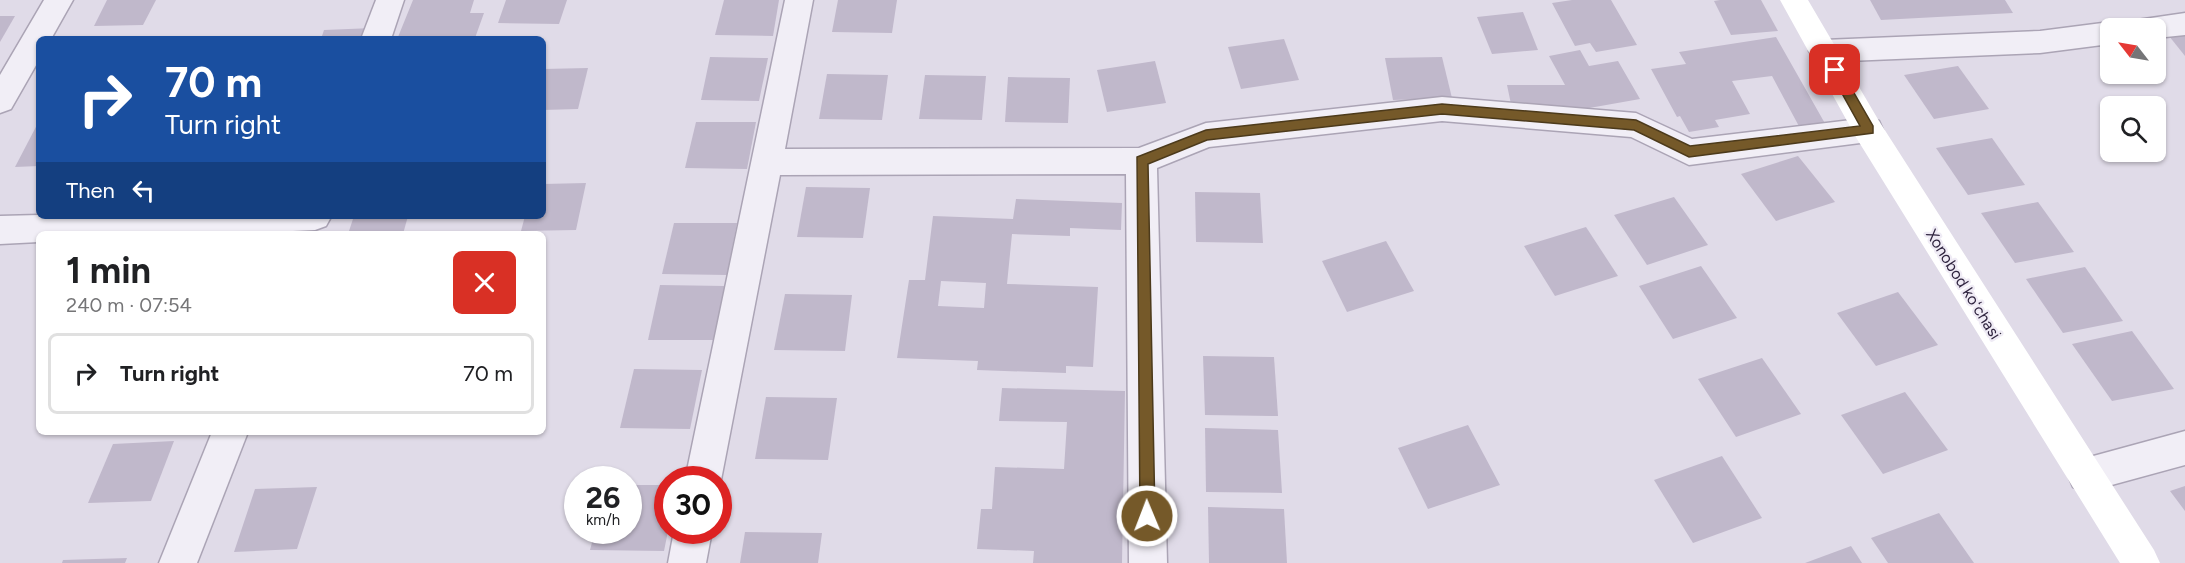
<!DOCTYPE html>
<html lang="en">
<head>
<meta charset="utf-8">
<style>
  body { margin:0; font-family:Figtree,sans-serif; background:#f2f2f2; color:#202124; height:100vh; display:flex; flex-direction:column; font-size:22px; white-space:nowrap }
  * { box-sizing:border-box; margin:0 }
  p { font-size:20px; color:#757577 }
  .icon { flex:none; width:33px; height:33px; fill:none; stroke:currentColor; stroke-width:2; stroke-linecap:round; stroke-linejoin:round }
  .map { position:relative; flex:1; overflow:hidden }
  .details { position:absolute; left:36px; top:231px; width:510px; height:204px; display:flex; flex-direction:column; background:#fff; border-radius:9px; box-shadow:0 2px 4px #0004 }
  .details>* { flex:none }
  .hud { position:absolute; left:36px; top:36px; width:510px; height:183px; border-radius:9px; box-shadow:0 2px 4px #0004; background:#1a4fa0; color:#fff; overflow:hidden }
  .needle { width:39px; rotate:301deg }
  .controls { position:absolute; left:2100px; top:18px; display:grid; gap:12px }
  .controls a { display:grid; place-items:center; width:66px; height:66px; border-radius:9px; background:#fff; box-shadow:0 2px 4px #0004; font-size:30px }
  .speed { position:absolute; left:564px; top:466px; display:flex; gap:12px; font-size:30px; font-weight:700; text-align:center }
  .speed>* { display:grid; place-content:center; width:78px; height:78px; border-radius:50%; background:#fff; box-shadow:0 2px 4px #0004; line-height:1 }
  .speed small { font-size:15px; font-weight:400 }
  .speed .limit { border:9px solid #d22; background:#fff; color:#111 }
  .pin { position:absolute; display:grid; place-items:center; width:51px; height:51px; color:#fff; margin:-26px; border-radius:12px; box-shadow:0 3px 9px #0006 }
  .me { position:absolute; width:66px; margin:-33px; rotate:359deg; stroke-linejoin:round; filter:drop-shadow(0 0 4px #0008) }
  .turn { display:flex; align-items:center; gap:21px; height:126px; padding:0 30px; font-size:27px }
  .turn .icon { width:78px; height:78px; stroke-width:2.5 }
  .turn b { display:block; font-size:42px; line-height:51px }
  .then { display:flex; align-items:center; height:57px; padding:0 30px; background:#0003; gap:12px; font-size:22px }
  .round { display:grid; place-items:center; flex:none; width:63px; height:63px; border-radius:9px; background:#f2f2f2 }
  .head { display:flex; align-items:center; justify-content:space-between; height:102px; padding:0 30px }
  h1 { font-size:36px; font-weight:700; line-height:45px }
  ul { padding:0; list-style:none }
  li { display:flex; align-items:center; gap:18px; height:81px; margin:0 12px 9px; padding:0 18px; border:3px solid #e0e0e0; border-radius:9px }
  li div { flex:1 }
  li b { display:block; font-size:22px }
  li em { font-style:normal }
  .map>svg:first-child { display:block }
  .building { fill:#c0b8cb; fill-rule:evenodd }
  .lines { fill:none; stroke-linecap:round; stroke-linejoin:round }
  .street-casing { stroke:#aba4b5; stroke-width:3 }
  .street { fill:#f1eef6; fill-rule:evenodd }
  .secondary { fill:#fff; fill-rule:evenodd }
  .route { fill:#755929; stroke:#4c3a1b; stroke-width:1.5 }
  .labels { text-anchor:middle; stroke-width:4.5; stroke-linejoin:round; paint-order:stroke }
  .street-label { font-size:16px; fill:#2f243f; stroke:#efebf5 }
</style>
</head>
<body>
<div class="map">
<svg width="2185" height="563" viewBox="0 0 2185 563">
  <rect width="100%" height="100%" fill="#e0dbe8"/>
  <g class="building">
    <path d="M107 0H156L143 25 94 26Z"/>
    <path d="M413 0H474L470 13H484L475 38 398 37Z"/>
    <path d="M506 0H567L559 24 498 23Z"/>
    <path d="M724 0H779L773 36 715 35Z"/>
    <path d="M838 0H897L892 33 832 32Z"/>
    <path d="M1572 0H1611L1637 45 1596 52 1590 43 1575 46 1552 3Z"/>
    <path d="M1720 0H1761L1778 31 1731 35 1714 1Z"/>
    <path d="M1870 0H2005L2013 13 1881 20Z"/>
    <path d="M1523 12 1538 50 1492 54 1477 17Z"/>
    <path d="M0 16H15L0 42Z"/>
    <path d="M373 28 370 39H321L324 30Z"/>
    <path d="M2185 34V56L2169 36Z"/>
    <path d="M1776 37 1827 127 1801 130 1772 76 1732 81 1750 114 1715 120 1719 127 1689 132 1680 116 1677 117 1651 69 1686 64 1679 52Z"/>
    <path d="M1284 39 1299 80 1241 89 1228 47Z"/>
    <path d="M1580 50 1589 66 1618 61 1640 99 1578 110 1512 109 1507 85H1565L1549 56Z"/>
    <path d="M710 57 768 58 759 101 701 100Z"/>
    <path d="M1442 57 1452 98 1393 100 1385 58Z"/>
    <path d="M1155 61 1166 103 1107 112 1097 70Z"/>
    <path d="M1958 66 1989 109 1934 119 1904 75Z"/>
    <path d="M588 68 578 109 543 110V69Z"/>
    <path d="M827 74 888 75 882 120 819 119Z"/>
    <path d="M925 75 986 76 982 120 919 119Z"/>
    <path d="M1008 77 1070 78 1068 123 1005 122Z"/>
    <path d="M39 121V166L15 167Z"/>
    <path d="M696 122H756L747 169 685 168Z"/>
    <path d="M1992 138 2025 185 1968 195 1936 148Z"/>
    <path d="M1798 156 1835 202 1776 221 1741 174Z"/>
    <path d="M586 183 576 230 521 231 525 216H543V184Z"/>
    <path d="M806 187 870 188 863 238 797 237Z"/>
    <path d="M1195 192 1260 193 1263 243 1196 242Z"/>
    <path d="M1674 197 1708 245 1647 265 1614 215Z"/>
    <path d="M1016 199 1122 203 1121 230 1070 228V236L1012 234 1007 284 1098 287 1093 367 1066 366V373L977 370 978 361 897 358 909 280H925L933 216 1013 219ZM941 281 986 283 984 308 938 306Z"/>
    <path d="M2038 202 2074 252 2015 263 1981 213Z"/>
    <path d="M354 216H408L403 234H348Z"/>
    <path d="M674 223H737L727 275 662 274Z"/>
    <path d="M1586 227 1618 276 1555 296 1524 246Z"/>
    <path d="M1386 241 1414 291 1347 312 1322 261Z"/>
    <path d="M1701 266 1737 318 1673 339 1639 286Z"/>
    <path d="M2085 267 2123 321 2063 333 2026 279Z"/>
    <path d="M660 285 725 286 714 340H648Z"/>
    <path d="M1898 292 1938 345 1876 366 1837 313Z"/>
    <path d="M785 294 852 295 845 351 774 350Z"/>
    <path d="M2132 331 2174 389 2112 401 2072 344Z"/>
    <path d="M1203 356 1274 357 1278 416 1205 415Z"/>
    <path d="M1762 358 1801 414 1736 437 1698 379Z"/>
    <path d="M634 369 702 370 690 429 620 428Z"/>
    <path d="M1002 388 1125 391 1122 563H1033L1034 551 977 549 981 509H992L995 467 1064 469 1067 422 999 421Z"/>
    <path d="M1905 392 1948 450 1883 474 1841 415Z"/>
    <path d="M766 397 837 398 828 460 755 459Z"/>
    <path d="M1468 425 1500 485 1428 509 1398 448Z"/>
    <path d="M1205 428 1278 430 1282 493 1206 492Z"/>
    <path d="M174 441 151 501 88 503 113 444Z"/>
    <path d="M1722 456 1762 518 1693 543 1654 480Z"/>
    <path d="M628 485H668V531L664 551 590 550 595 531H628Z"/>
    <path d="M2185 486V511L2170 491Z"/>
    <path d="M317 487 297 549 234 552 255 489Z"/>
    <path d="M1208 507 1284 509 1287 563H1209Z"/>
    <path d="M1939 513 1974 563H1888L1871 538Z"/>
    <path d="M745 532 822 533 818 563H740Z"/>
    <path d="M1851 546 1862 563H1805Z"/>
    <path d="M127 558 125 563H62L63 560Z"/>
  </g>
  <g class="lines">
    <g class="street-casing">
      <g id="street">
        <path d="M44 0H73L51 39H39V60L11 109 0 113V75Z"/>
        <path d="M376 0H404L391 39H361Z"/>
        <path d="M785 0H813L785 149 1139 148 1206 123 1442 97 1636 113 1692 139 1868 118 1879 121 1883 130 1879 139 1868 142 1689 165 1631 137 1442 121 1209 147 1157 168 1167 563H1129L1126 174 780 175 721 480 718 486V480H685Z"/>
        <path d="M2185 13V35L2156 38V28H2133L2137 20Z"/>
        <path d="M2110 22 2122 28H2110V44L2040 53 1824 62 1814 59 1809 51 1814 43 1824 40 2040 31Z"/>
        <path d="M39 215V216L331 217 326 226 315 230 229 234H39V242L0 244V216Z"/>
        <path d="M2185 431V465L2086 492 2073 487 2068 475 2073 463 2086 458Z"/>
        <path d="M212 432H248L197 563H159Z"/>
        <path d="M674 531H712L706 563H668Z"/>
      </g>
    </g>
    <use href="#street" class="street"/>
    <path class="secondary" d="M1780 0H1808L1879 121 2154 550 2160 563H2120L1857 139Z"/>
  </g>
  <path class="route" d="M1835 66 1839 67 1873 126V133L1689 157 1634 130 1442 114 1207 140 1148 164 1155 516 1153 521 1147 523 1142 521 1140 516 1137 157 1206 130 1442 104 1636 120 1690 146 1860 126 1829 70Z"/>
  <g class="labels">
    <g class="street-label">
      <text transform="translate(1964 284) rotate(58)" y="6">Xonobod koʻchasi</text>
    </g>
  </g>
</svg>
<div class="controls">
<a><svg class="needle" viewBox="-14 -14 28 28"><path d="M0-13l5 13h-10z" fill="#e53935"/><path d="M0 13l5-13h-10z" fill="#757577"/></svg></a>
<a><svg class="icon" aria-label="search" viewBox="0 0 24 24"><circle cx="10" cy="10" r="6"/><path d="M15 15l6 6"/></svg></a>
</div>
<div class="speed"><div>26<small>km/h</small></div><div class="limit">30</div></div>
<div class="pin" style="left:1835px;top:70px;background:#d93025"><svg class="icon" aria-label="arrive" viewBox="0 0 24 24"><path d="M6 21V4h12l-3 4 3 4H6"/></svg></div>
<svg class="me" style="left:1147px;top:516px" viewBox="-20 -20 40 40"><circle r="17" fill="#755929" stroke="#fff" stroke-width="3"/><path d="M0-11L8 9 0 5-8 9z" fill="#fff"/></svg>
<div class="hud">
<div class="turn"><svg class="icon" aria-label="right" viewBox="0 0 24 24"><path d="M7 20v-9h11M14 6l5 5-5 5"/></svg><div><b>70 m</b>Turn right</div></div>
<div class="then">Then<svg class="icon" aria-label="left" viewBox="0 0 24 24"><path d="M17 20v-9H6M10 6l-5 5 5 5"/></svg></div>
</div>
<section class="details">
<div class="head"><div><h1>1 min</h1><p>240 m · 07:54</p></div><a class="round" style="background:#d93025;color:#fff"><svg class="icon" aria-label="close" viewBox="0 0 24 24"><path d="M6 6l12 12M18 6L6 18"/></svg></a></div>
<ul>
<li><svg class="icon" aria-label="right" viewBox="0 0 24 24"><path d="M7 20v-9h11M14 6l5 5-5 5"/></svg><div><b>Turn right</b></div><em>70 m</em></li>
</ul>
</section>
</div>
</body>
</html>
